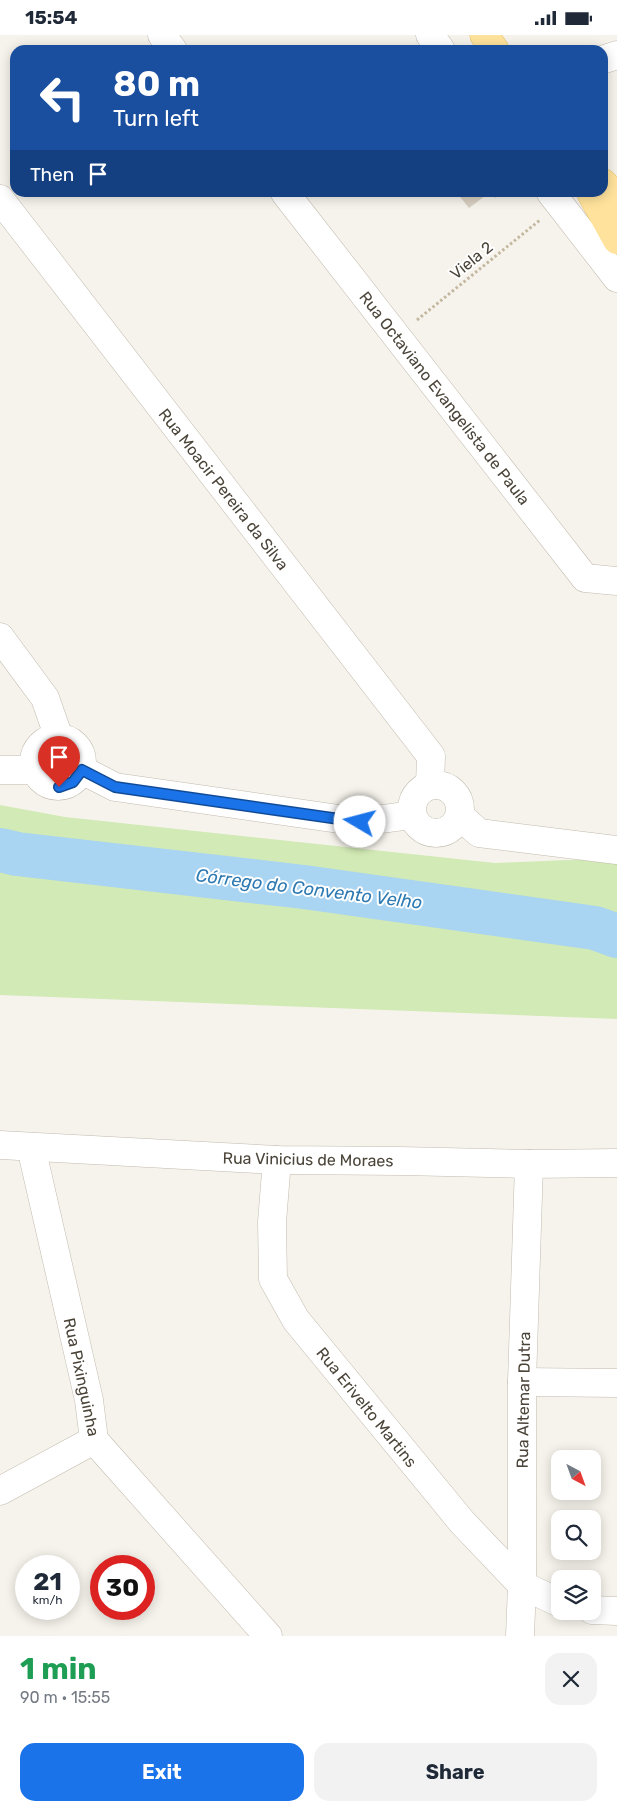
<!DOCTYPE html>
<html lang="en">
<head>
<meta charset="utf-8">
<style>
  body { margin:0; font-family:Rubik,sans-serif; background:#f2f2f3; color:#1f2937; height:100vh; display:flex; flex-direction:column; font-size:19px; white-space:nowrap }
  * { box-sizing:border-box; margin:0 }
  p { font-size:16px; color:#747a83 }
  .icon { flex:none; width:28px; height:28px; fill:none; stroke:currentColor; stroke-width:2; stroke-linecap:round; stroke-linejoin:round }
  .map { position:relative; height:1601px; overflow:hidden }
  .side { display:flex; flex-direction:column; background:#fff; flex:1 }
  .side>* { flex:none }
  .guide { position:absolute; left:10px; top:10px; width:598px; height:152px; border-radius:15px; box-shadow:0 2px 12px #0003; background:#1a4fa0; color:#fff; overflow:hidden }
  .needle { width:32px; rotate:139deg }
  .buttons { position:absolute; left:551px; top:1415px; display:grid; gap:10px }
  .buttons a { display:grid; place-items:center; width:50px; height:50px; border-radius:10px; background:#fff; box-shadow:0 2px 12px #0003; font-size:25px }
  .speed { position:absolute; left:15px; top:1520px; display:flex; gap:10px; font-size:25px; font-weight:700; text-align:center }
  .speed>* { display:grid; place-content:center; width:65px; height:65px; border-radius:50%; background:#fff; box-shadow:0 2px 12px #0003; line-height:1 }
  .speed small { font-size:12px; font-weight:400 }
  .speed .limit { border:8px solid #d22; background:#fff; color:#111 }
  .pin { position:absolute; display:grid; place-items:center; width:42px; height:42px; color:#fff; margin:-51px -21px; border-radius:50% 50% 50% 0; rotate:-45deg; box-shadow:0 0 5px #0007 }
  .pin .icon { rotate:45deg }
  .me { position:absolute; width:55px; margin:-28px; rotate:278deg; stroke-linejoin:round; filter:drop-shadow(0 0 4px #0008) }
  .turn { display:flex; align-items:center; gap:18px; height:105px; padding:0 20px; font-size:22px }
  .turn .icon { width:65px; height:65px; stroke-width:2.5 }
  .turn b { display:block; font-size:35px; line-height:42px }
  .then { display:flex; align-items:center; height:48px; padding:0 20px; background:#0003; gap:10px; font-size:19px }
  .round { display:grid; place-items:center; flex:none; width:52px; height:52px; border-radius:15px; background:#f2f2f3 }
  .head { display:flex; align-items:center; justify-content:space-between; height:85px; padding:0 20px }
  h1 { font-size:30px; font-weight:700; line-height:38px; color:#1e9e55 }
  .button { display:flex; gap:10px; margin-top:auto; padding:10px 20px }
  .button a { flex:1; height:58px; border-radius:15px; background:#1a73e8; color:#fff; font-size:20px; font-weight:700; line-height:58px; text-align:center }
  .button a+a { background:#f2f2f3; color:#1f2937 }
  .status { display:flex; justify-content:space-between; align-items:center; height:35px; padding:0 25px; background:#fff; direction:ltr }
  .status svg { height:14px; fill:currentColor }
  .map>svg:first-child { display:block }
  .green { fill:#d2eab5 }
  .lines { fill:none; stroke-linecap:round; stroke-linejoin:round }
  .river { stroke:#a9d4f2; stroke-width:44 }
  .building { fill:#d8cfc1 }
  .minor-casing { stroke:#c2bbae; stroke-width:29 }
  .major-casing { stroke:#e6c16a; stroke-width:29 }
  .path { stroke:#c4b79f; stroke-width:3; stroke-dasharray:2.5 2.5; stroke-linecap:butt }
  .minor { stroke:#fff; stroke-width:28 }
  .major { stroke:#ffe39c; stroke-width:28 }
  .route-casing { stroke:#114b97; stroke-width:12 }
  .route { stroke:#1a73e8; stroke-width:9 }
  .labels { text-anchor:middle; stroke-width:4; stroke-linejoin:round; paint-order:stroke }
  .street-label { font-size:16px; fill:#4b4439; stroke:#fff }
  .water-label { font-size:18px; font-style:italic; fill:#2e7ab2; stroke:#fff }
</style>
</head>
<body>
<div class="status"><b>15:54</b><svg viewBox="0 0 49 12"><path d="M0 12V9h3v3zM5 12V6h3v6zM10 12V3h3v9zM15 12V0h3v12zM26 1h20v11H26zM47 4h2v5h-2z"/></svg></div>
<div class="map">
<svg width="617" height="1601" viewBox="0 0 617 1601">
  <rect width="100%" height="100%" fill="#f6f3ec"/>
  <path class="green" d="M0 770 65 782 495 828 617 823V984L0 960Z"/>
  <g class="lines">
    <path class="river" d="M0 815 17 819 304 852 595 893 617 901"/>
  </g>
  <g class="building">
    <path d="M457 158H489L469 173Z"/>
    <path d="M491 158H502L495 163Z"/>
  </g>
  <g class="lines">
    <g class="minor-casing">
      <g id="minor">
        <path d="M162 0 173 15"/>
        <path d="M430 0 441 15"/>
        <path d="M602 25 617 20"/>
        <path d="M285 158 585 543 617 546"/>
        <path d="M551 158 617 243"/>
        <path d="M0 164 431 721 430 750"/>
        <path d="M0 602 45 663 59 703"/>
        <circle cx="58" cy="727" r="24"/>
        <path d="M0 735H35"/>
        <path d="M82 735 115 752 360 787 412 780"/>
        <circle cx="436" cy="774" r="24"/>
        <path d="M460 781 479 798 617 815"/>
        <path d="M0 1110 277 1125 401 1126 529 1129 617 1128"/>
        <path d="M31 1112 89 1365 94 1405 268 1601"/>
        <path d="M277 1125 272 1187 273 1244 296 1285 462 1487 522 1550 560 1568"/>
        <path d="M522 1347 617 1348"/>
        <path d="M0 1456 94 1405"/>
        <path d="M592 1575 617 1576"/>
        <path d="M520 1601 522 1550V1347L529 1129"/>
      </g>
    </g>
    <g class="major-casing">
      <g id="major">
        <path d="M484 0 495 15"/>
        <path d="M602 147 617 162"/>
        <path d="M591 158 617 205"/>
      </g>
    </g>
    <path class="path" d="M417 285 540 185"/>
    <use href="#minor" class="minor"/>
    <use href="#major" class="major"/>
  </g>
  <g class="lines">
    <g class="route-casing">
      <path id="route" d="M59 752 73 747 82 735 115 752 360 787"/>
    </g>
    <use href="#route" class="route"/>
  </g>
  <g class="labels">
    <g class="street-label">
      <text transform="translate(471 225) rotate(-39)" y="6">Viela 2</text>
      <text transform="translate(445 363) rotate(52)" y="6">Rua Octaviano Evangelista de Paula</text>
      <text transform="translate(224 454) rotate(52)" y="6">Rua Moacir Pereira da Silva</text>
      <text transform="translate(308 1124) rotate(1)" y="6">Rua Vinicius de Moraes</text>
      <text transform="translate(82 1342) rotate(78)" y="6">Rua Pixinguinha</text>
      <text transform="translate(523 1365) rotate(-89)" y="6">Rua Altemar Dutra</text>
      <text transform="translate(367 1372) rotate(51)" y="6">Rua Erivelto Martins</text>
    </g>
    <g class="water-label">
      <text transform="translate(309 854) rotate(7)" y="6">Córrego do Convento Velho</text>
    </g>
  </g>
</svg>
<div class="buttons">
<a><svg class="needle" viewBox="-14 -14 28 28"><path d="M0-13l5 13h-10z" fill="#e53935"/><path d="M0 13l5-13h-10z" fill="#747a83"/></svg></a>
<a><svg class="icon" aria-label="search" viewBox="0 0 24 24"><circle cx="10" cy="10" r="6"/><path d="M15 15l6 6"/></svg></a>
<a><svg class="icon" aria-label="layers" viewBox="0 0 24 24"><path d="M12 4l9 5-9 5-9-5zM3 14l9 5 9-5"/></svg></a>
</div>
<div class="speed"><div>21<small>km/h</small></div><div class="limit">30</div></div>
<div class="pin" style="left:59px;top:752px;background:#d93025"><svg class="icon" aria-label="arrive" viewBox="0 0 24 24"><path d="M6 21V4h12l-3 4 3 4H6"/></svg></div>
<svg class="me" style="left:360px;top:787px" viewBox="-20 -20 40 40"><circle r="19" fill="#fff"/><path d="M0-13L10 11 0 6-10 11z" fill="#1a73e8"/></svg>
<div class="guide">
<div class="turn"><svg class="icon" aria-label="left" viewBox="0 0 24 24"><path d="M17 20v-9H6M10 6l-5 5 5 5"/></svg><div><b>80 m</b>Turn left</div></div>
<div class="then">Then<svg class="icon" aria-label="arrive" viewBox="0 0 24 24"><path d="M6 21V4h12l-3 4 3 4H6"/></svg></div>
</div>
</div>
<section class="side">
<div class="head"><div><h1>1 min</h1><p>90 m · 15:55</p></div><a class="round"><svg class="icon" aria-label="close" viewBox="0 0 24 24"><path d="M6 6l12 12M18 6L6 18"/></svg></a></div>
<div class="button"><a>Exit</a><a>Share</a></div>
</section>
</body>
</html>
